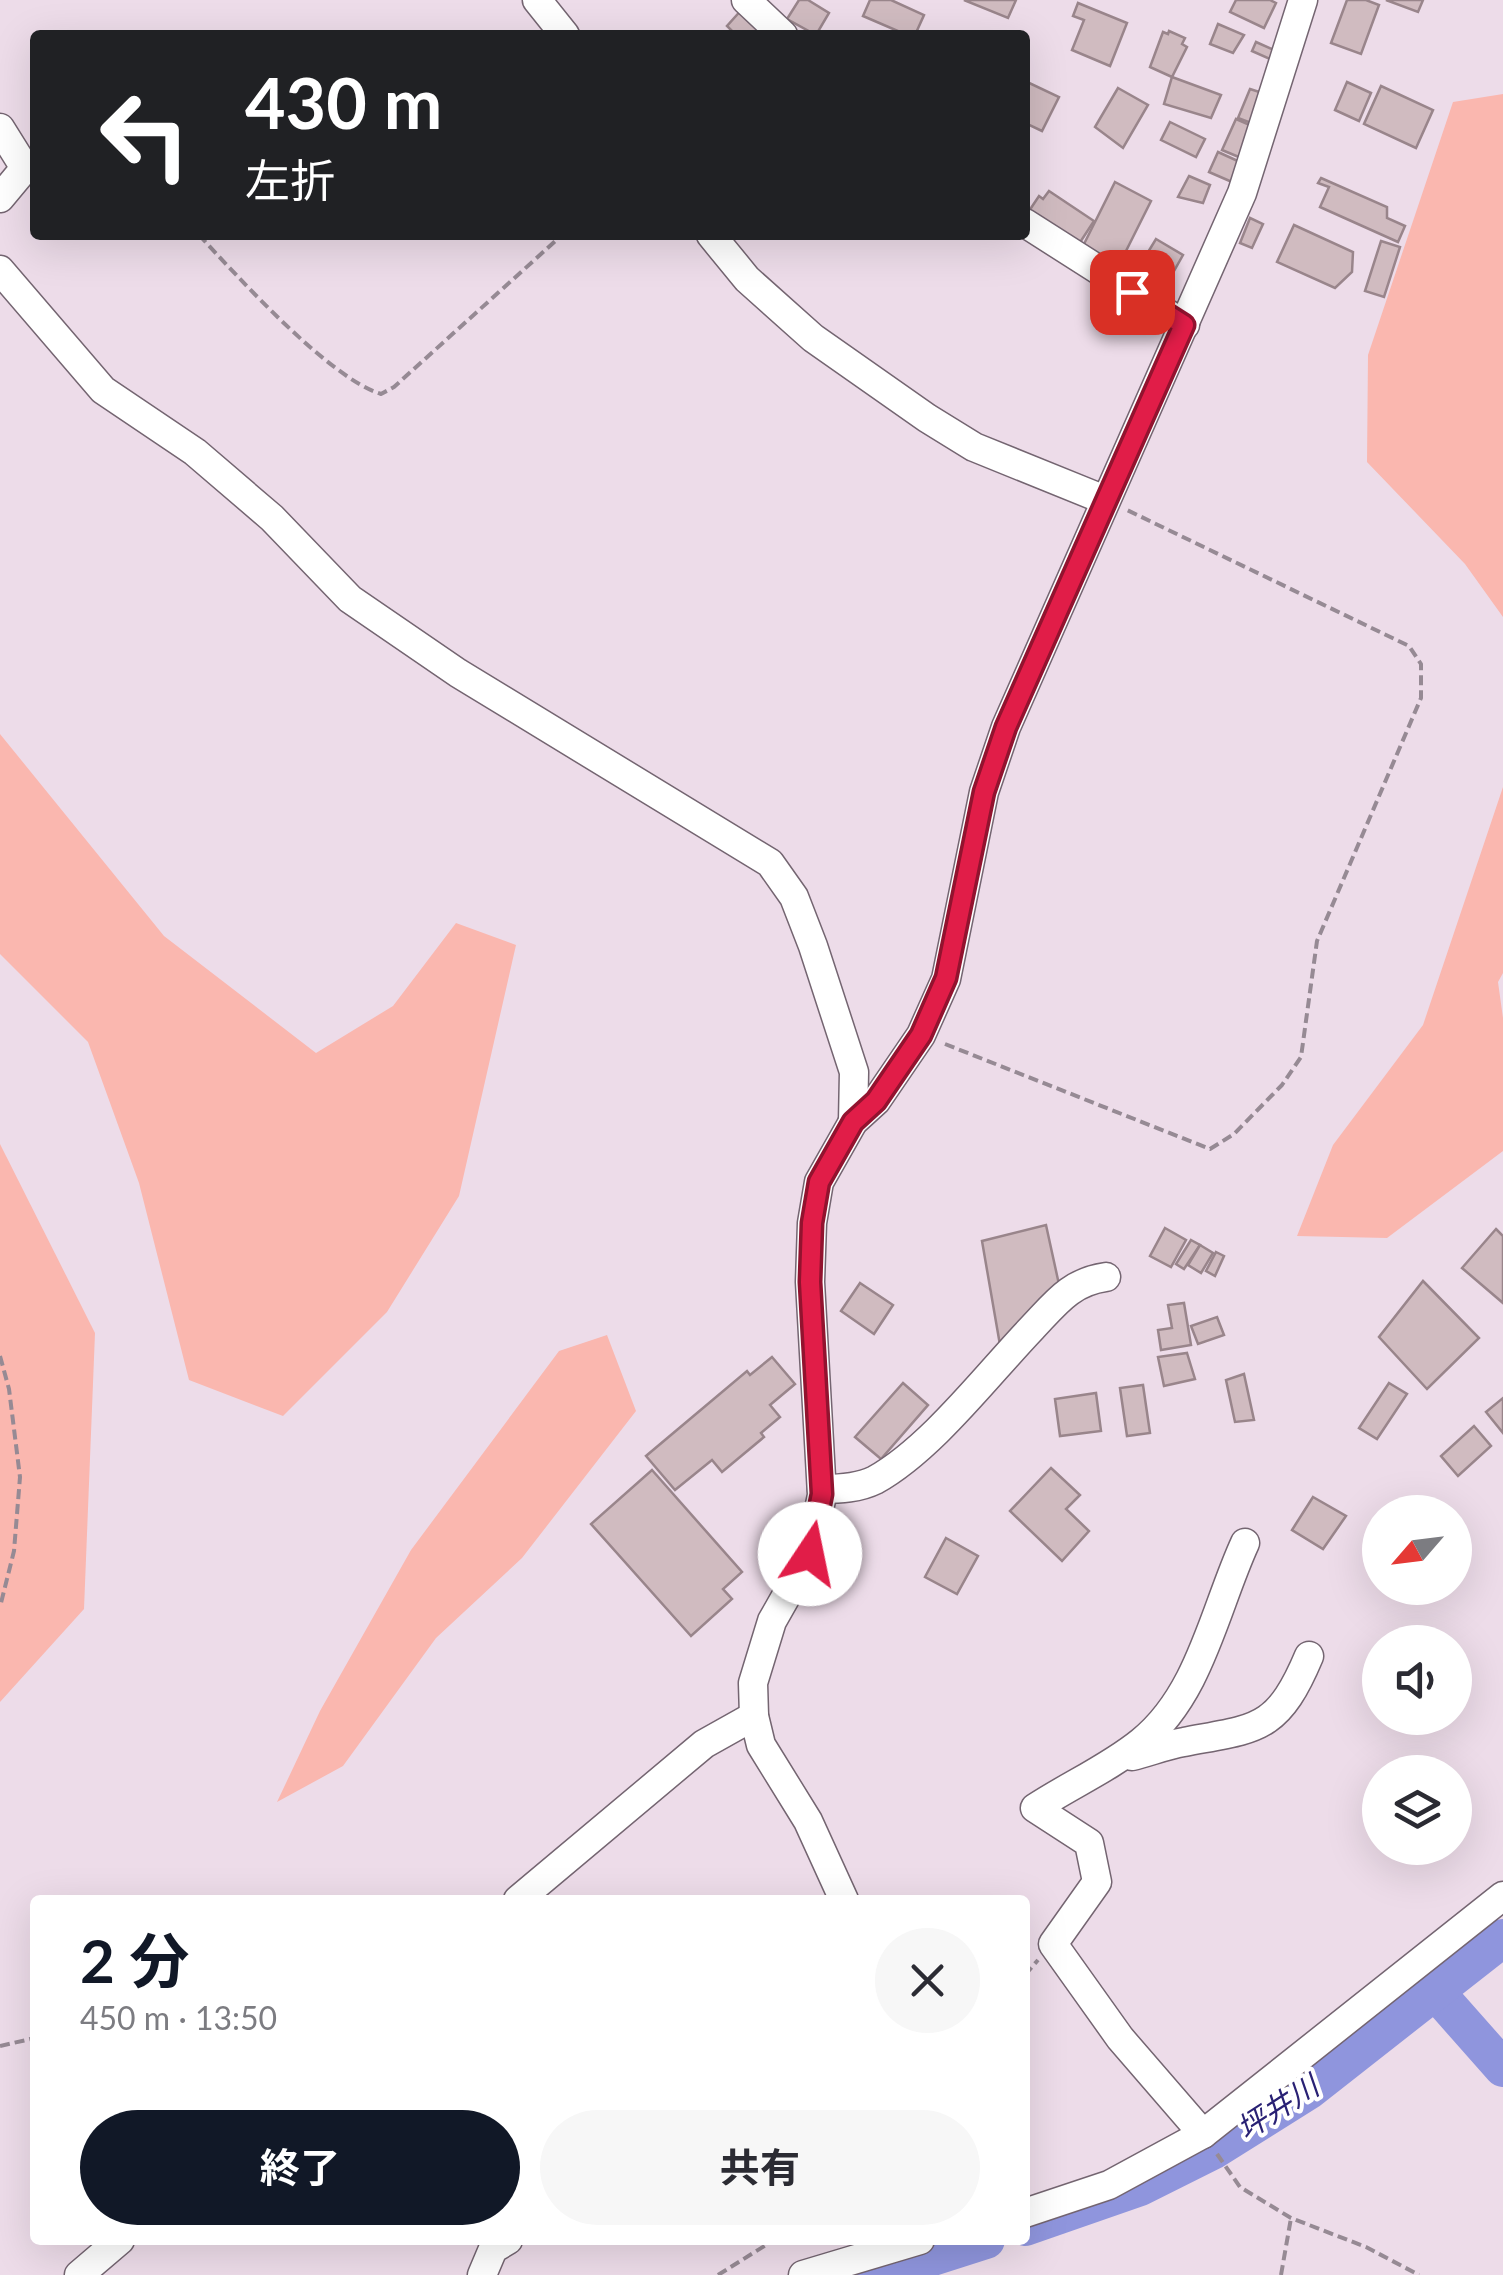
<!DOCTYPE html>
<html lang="ja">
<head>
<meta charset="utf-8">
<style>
  body { margin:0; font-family:Lato,"Noto Sans JP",sans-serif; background:#f7f7f7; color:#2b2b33; height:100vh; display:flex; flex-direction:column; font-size:38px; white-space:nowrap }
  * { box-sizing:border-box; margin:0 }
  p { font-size:32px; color:#7c7c81 }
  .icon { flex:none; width:55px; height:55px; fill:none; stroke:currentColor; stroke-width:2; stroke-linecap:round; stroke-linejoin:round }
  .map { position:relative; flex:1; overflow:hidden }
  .panel { position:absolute; left:30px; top:1895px; width:1000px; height:350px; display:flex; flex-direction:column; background:#fff; border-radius:10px; box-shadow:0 10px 40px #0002 }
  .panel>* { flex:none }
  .hud { position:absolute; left:30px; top:30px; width:1000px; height:210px; border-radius:10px; box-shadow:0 10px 40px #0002; background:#202124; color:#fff; overflow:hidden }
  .needle { width:65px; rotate:242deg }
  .tools { position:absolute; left:1362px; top:1495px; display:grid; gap:20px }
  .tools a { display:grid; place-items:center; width:110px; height:110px; border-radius:50%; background:#fff; box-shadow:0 10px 40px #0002; font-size:50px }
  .pin { position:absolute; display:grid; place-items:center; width:85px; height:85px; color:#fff; margin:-42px; border-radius:20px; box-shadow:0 5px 15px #0006 }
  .me { position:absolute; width:110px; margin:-55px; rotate:11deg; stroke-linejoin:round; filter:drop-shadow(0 0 8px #0008) }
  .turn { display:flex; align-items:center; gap:35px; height:210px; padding:0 50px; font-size:45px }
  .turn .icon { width:130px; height:130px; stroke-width:2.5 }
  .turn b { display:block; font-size:70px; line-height:85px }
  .round { display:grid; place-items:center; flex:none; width:105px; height:105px; border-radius:52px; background:#f7f7f7 }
  .head { display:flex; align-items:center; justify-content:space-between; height:170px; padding:0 50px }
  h1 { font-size:60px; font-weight:700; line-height:75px; color:#111827 }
  .button { display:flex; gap:20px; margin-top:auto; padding:20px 50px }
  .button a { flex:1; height:115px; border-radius:60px; background:#111827; color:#fff; font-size:40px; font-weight:700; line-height:115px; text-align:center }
  .button a+a { background:#f7f7f7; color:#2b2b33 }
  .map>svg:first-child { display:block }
  .green { fill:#fab7af }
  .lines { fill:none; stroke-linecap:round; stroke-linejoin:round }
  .river { stroke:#8f95dd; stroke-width:38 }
  .building { fill:#d0bbc0; stroke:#99858b; stroke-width:2.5 }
  .minor-casing { stroke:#746571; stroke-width:31 }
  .path { stroke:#968a94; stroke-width:4; stroke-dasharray:10 5; stroke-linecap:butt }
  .minor { stroke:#fff; stroke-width:28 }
  .route-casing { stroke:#92132f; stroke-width:25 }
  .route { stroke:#e11d48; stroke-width:18 }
  .labels { text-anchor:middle; stroke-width:8; stroke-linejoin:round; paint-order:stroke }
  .water-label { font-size:30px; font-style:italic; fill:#292174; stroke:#fff }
</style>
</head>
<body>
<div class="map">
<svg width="1503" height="2275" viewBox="0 0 1503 2275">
  <rect width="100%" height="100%" fill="#eddce9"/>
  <g class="green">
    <path d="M1503 94V617L1465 564 1367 462 1368 355 1453 102Z"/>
    <path d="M0 734 164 936 316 1053 393 1006 456 923 516 945 459 1196 387 1312 283 1416 189 1380 139 1183 88 1042 0 954Z"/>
    <path d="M1503 787V973L1498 982 1503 1018V1151L1387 1238 1297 1236 1333 1145 1423 1025Z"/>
    <path d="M0 1144 95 1333 84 1609 0 1702Z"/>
    <path d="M607 1335 636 1411 522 1558 436 1638 343 1766 277 1802 320 1711 411 1550 559 1351Z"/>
  </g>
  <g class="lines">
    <g class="river">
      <path d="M1435 1991 1503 2068"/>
      <path d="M1025 2227 1140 2187 1214 2150 1308 2091 1503 1938"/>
      <path d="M876 2275 986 2240"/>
    </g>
  </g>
  <g class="building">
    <path d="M799 0H808L829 13 816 35 787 19Z"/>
    <path d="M870 0H891L924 15 915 35H907L863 16Z"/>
    <path d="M964 0H1016L1008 18Z"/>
    <path d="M1236 0H1270L1276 3 1264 28 1230 12Z"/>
    <path d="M1347 0H1366L1379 5 1361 54 1331 43Z"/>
    <path d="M1386 0H1423L1418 12Z"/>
    <path d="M1078 3 1127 23 1110 66 1072 50 1084 20 1073 16Z"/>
    <path d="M744 7 771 35H736L727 26Z"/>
    <path d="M1218 24 1244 35 1233 53 1210 44Z"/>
    <path d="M1169 31 1185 38 1182 44 1187 47 1172 77 1150 67 1163 32 1168 34Z"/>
    <path d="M1256 42 1283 54 1279 63 1252 51Z"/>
    <path d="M1172 77 1221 95 1211 118 1164 104Z"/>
    <path d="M1025 81 1059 97 1042 131 1025 123Z"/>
    <path d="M1347 82 1371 93 1359 121 1335 110Z"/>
    <path d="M1381 86 1433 110 1416 148 1364 124Z"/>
    <path d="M1118 88 1148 105 1123 148 1095 127Z"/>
    <path d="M1250 89 1272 96 1259 126 1238 118Z"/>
    <path d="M1236 119 1259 129 1246 160 1222 150Z"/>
    <path d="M1170 122 1205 139 1196 157 1161 140Z"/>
    <path d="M1218 152 1240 162 1232 182 1209 172Z"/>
    <path d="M1189 176 1210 185 1203 203 1178 197Z"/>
    <path d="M1321 178 1387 207V218L1405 226 1398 242 1320 207 1329 187 1318 183Z"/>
    <path d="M1115 182 1151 201 1117 269 1082 248Z"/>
    <path d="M1049 191 1094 221 1075 250 1025 217 1039 196 1043 199Z"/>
    <path d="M1250 218 1263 224 1252 248 1240 243Z"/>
    <path d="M1294 225 1353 252 1352 272 1335 288 1277 262Z"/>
    <path d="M1156 239 1183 255 1170 278 1142 262Z"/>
    <path d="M1381 241 1400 247 1384 297 1365 291Z"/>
    <path d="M1046 1225 1060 1289 1000 1345 982 1241Z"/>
    <path d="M1165 1228 1186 1240 1171 1267 1150 1256Z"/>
    <path d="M1496 1229 1503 1236V1303L1462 1268Z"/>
    <path d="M1191 1240 1200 1245 1184 1269 1176 1264Z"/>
    <path d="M1200 1245 1213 1253 1201 1273 1188 1265Z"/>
    <path d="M1216 1252 1224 1256 1215 1276 1206 1271Z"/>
    <path d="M1423 1281 1479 1338 1427 1389 1379 1337Z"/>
    <path d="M860 1283 893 1305 874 1334 841 1311Z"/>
    <path d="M1184 1303 1191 1345 1161 1350 1158 1330 1172 1328 1168 1305Z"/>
    <path d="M1217 1317 1224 1335 1198 1344 1191 1326Z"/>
    <path d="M1187 1353 1195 1379 1164 1386 1158 1357Z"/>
    <path d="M772 1357 795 1384 770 1405 780 1417 761 1433 764 1437 722 1472 712 1460 675 1490 646 1456 747 1371 750 1375Z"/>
    <path d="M1244 1374 1254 1420 1235 1422 1226 1380Z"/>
    <path d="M903 1383 928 1405 881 1459 855 1437Z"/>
    <path d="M1389 1383 1407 1394 1377 1439 1359 1428Z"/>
    <path d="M1143 1385 1150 1433 1127 1436 1120 1388Z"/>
    <path d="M1096 1393 1101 1431 1060 1436 1055 1399Z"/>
    <path d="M1503 1398V1433L1486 1412Z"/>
    <path d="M1474 1426 1491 1446 1458 1476 1441 1456Z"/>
    <path d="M1051 1468 1080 1495 1066 1509 1089 1531 1062 1561 1010 1511Z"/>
    <path d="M652 1470 742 1572 723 1589 732 1599 691 1636 591 1524Z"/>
    <path d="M1313 1497 1346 1516 1323 1549 1292 1530Z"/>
    <path d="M946 1538 978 1556 957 1594 925 1577Z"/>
  </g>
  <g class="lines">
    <g class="minor-casing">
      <g id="minor">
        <path d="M537 0 565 35"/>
        <path d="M746 0 783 35"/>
        <path d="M0 128 25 168 0 198"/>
        <path d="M1025 223 1185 325"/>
        <path d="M711 235 747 279 813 338 927 418 974 447 1105 500"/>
        <path d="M0 270 103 390 195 452 272 518 350 599 458 673 770 863 794 897 813 946 854 1072 853 1122"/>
        <path d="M822 1489C840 1489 859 1488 875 1480 931 1449 987 1375 1032 1328 1055 1304 1070 1282 1106 1277"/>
        <path d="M1132 1756C1149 1752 1166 1745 1184 1742 1257 1728 1277 1732 1309 1656"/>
        <path d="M518 1900 704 1744 754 1716"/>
        <path d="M844 1900 808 1821 761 1745 754 1716 753 1683 772 1621 810 1554 822 1495 810 1282 812 1223 819 1182 853 1122 876 1101 921 1035 946 979 984 792 1006 727 1242 193 1303 0"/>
        <path d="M1203 2134 1120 2038 1053 1944 1097 1882 1089 1843 1035 1808C1070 1785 1109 1768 1141 1742 1200 1695 1215 1608 1245 1543"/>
        <path d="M1025 2213 1109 2185 1203 2134 1503 1896"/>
        <path d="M79 2275 120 2240"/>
        <path d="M482 2275 493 2249 508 2240"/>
        <path d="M803 2275 920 2240"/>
      </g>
    </g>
    <g class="path">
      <path d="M199 235C238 277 329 378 381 394L394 387 562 235"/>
      <path d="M945 1044 1210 1149 1234 1134 1282 1085 1301 1057 1317 941 1421 698V664L1409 646 1127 510"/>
      <path d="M0 1356 9 1389 20 1477 14 1551 0 1607"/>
      <path d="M1025 1975 1038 1960"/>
      <path d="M0 2046 35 2038"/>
      <path d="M1217 2154 1240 2187 1291 2218 1366 2247 1419 2275"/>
      <path d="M718 2275 774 2240"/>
      <path d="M1281 2275 1291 2218"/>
    </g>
    <use href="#minor" class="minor"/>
  </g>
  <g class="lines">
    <g class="route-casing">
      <path id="route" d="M810 1554 822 1494 810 1282 812 1223 819 1182 853 1122 876 1101 921 1035 946 978 984 792 1006 727 1184 325 1132 292"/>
    </g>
    <use href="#route" class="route"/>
  </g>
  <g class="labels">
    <g class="water-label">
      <text transform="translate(1278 2108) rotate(-33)" y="10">坪井川</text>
    </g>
  </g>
</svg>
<div class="tools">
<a><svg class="needle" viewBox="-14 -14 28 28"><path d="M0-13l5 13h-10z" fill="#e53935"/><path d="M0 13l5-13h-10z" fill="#7c7c81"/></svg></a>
<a><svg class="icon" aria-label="sound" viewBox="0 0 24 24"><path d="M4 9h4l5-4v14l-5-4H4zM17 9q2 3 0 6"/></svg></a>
<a><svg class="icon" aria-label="layers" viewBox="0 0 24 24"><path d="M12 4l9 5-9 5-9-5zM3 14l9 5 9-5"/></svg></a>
</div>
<div class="pin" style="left:1132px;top:292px;background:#d93025"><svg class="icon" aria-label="arrive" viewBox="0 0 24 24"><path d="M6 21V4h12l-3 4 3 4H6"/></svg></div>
<svg class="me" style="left:810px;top:1554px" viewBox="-20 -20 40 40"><circle r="19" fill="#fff"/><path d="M0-13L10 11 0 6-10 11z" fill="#e11d48"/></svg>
<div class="hud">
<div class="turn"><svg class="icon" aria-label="left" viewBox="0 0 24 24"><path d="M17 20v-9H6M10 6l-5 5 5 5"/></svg><div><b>430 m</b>左折</div></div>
</div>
<section class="panel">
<div class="head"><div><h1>2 分</h1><p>450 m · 13:50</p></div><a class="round"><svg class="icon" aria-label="close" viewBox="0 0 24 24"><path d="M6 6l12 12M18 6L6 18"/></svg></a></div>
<div class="button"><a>終了</a><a>共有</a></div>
</section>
</div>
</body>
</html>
